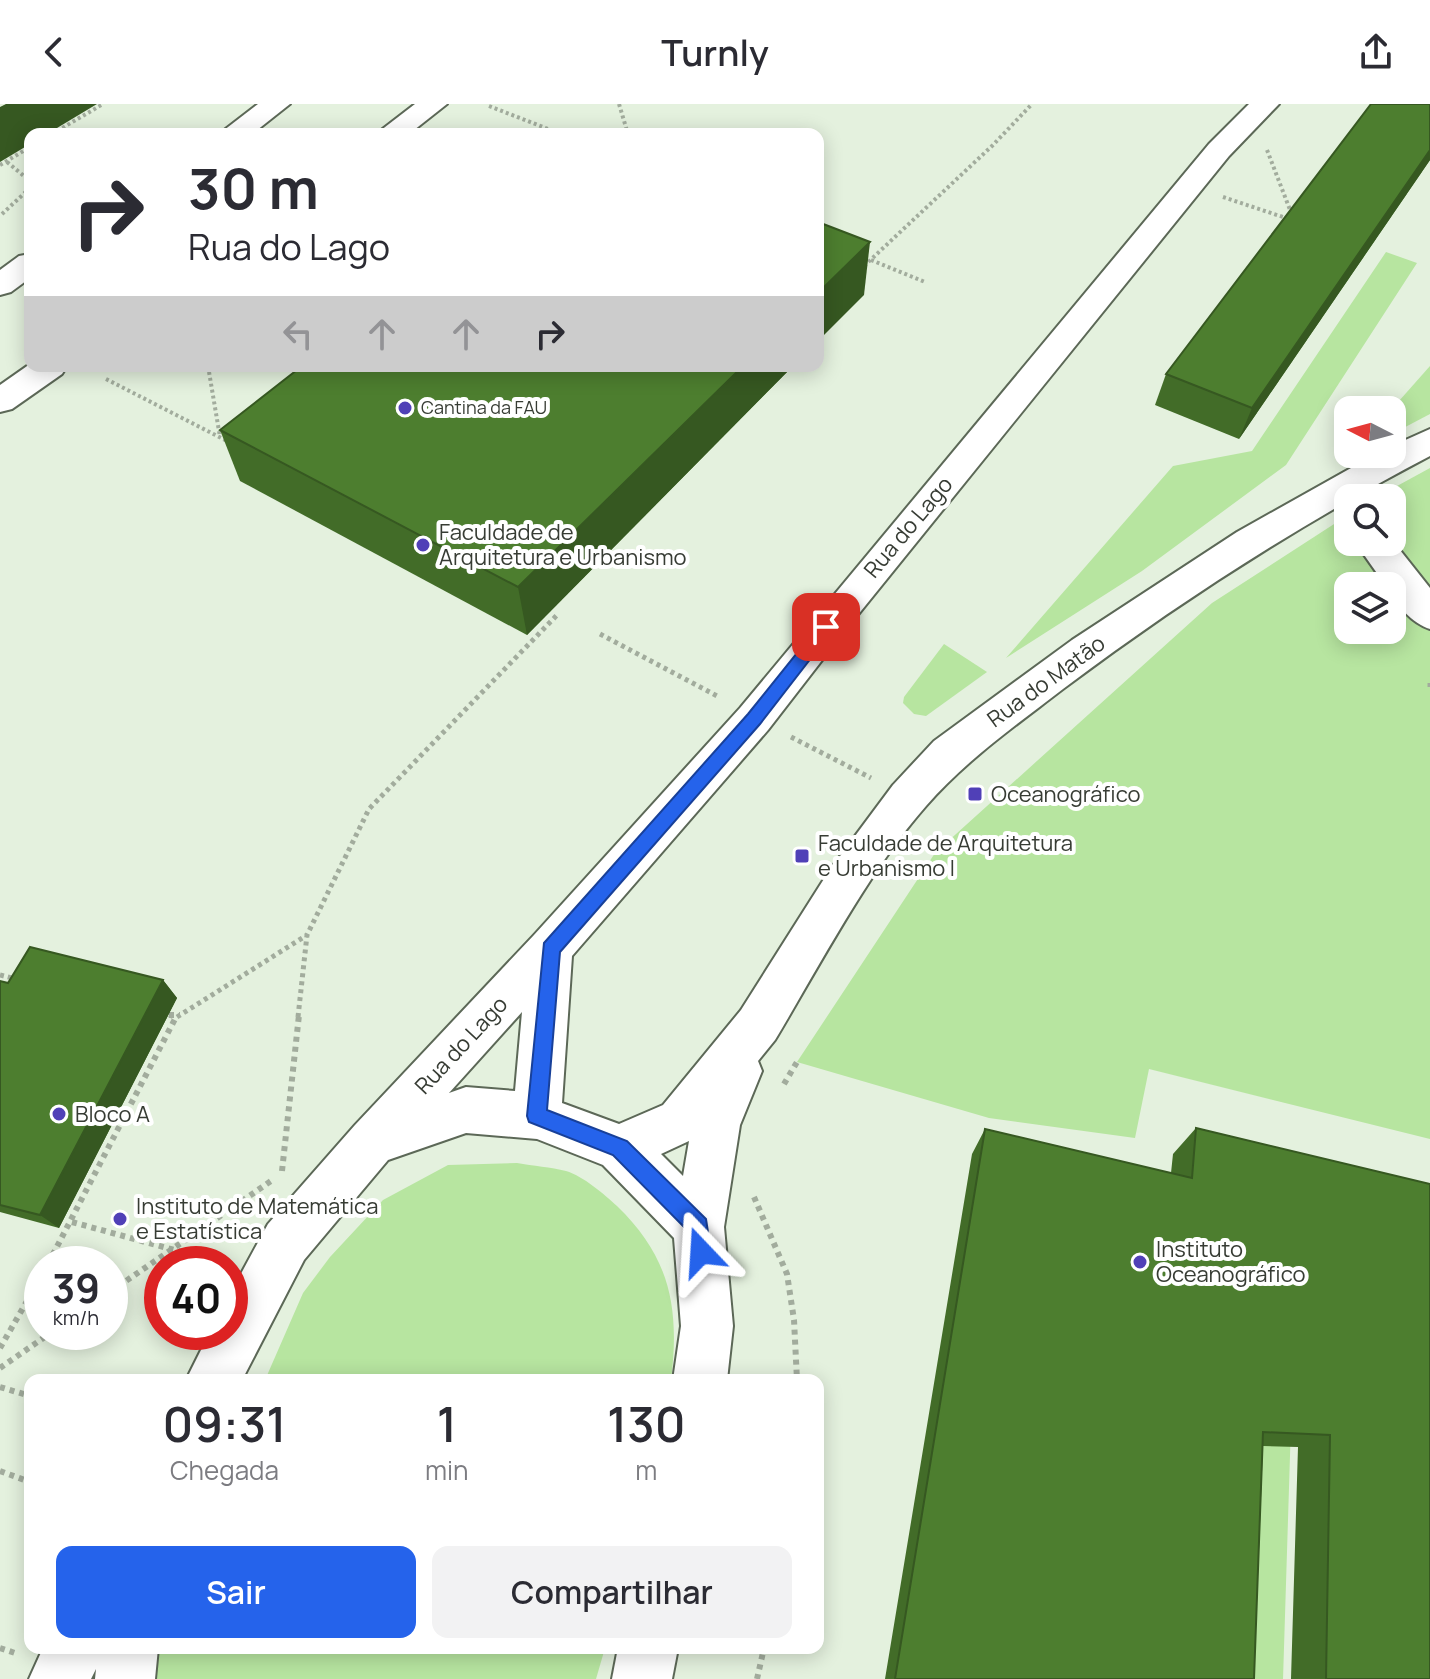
<!DOCTYPE html>
<html lang="pt">
<head>
<meta charset="utf-8">
<style>
  body { margin:0; font-family:Manrope,sans-serif; background:#f2f2f3; color:#2b2b33; height:100vh; display:flex; flex-direction:column; font-size:30px; white-space:nowrap }
  * { box-sizing:border-box; margin:0 }
  p { font-size:26px; color:#7c7c81 }
  .icon { flex:none; width:44px; height:44px; fill:none; stroke:currentColor; stroke-width:2; stroke-linecap:round; stroke-linejoin:round }
  .map { position:relative; flex:1; overflow:hidden }
  .drawer { position:absolute; left:24px; top:1270px; width:800px; height:280px; display:flex; flex-direction:column; background:#fff; border-radius:16px; box-shadow:0 4px 20px #0003 }
  .drawer>* { flex:none }
  .hud { position:absolute; left:24px; top:24px; width:800px; height:244px; border-radius:16px; box-shadow:0 4px 20px #0003; background:#fff; color:#2b2b33; overflow:hidden }
  .needle { width:52px; rotate:276deg }
  .fabs { position:absolute; left:1334px; top:292px; display:grid; gap:16px }
  .fabs a { display:grid; place-items:center; width:72px; height:72px; border-radius:16px; background:#fff; box-shadow:0 4px 20px #0003; font-size:40px }
  .speed { position:absolute; left:24px; top:1142px; display:flex; gap:16px; font-size:40px; font-weight:700; text-align:center }
  .speed>* { display:grid; place-content:center; width:104px; height:104px; border-radius:50%; background:#fff; box-shadow:0 4px 20px #0003; line-height:1 }
  .speed small { font-size:20px; font-weight:400 }
  .speed .limit { border:12px solid #d22; background:#fff; color:#111 }
  .pin { position:absolute; display:grid; place-items:center; width:68px; height:68px; color:#fff; margin:-34px; border-radius:16px; box-shadow:0 4px 12px #0006 }
  .me { position:absolute; width:88px; margin:-44px; rotate:340deg; stroke-linejoin:round; filter:drop-shadow(0 0 6px #0008) }
  .turn { display:flex; align-items:center; gap:28px; height:168px; padding:0 32px; font-size:36px }
  .turn .icon { width:104px; height:104px; stroke-width:2.5 }
  .turn b { display:block; font-size:56px; line-height:68px }
  .lanes { display:flex; align-items:center; height:76px; padding:0 32px; background:#0003; justify-content:center; gap:40px; direction:ltr }
  .lanes .off { opacity:.35 }
  .eta { display:flex; justify-content:space-evenly; align-items:center; height:136px; text-align:center }
  .eta b { font-size:48px; font-weight:600; line-height:56px }
  .primary-button { display:flex; gap:16px; margin-top:auto; padding:16px 32px }
  .primary-button a { flex:1; height:92px; border-radius:16px; background:#2563eb; color:#fff; font-size:32px; font-weight:600; line-height:92px; text-align:center }
  .primary-button a+a { background:#f2f2f3; color:#2b2b33 }
  header { display:flex; justify-content:space-between; align-items:center; height:104px; padding:0 32px; background:#fff; font-size:36px; font-weight:600 }
  .map>svg:first-child { display:block }
  .green { fill:#b7e5a0; fill-rule:evenodd }
  .lines { fill:none; stroke-linecap:round; stroke-linejoin:round }
  .minor-casing { stroke:#5c6857; stroke-width:4 }
  .path-far2 { stroke:#a2ac9d; stroke-width:4; stroke-dasharray:3 3; stroke-linecap:butt }
  .path-far1 { stroke:#a2ac9d; stroke-width:5; stroke-dasharray:4 4; stroke-linecap:butt }
  .path { stroke:#a2ac9d; stroke-width:6; stroke-dasharray:5 5; stroke-linecap:butt }
  .minor { fill:#fff; fill-rule:evenodd }
  .wall { fill:#426c28 }
  .shaded-wall { fill:#365821 }
  .building { fill:#4d7e2f; stroke:#365821; stroke-width:2 }
  .route { fill:#2563eb; stroke:#184099; stroke-width:2 }
  .poi-dot { fill:#5040b7; stroke:#fff; stroke-width:3 }
  .labels { text-anchor:middle; stroke-width:8; stroke-linejoin:round; paint-order:stroke }
  .far-poi-label { font-size:18px; fill:#373c34; stroke:#fff; text-anchor:start }
  .street-label { font-size:22px; fill:#373c34; stroke:#fff }
  .poi-label { font-size:22px; fill:#373c34; stroke:#fff; text-anchor:start }
</style>
</head>
<body>
<header><svg class="icon" aria-label="back" viewBox="0 0 24 24"><path d="M15 5l-7 7 7 7"/></svg>Turnly<svg class="icon" aria-label="share" viewBox="0 0 24 24"><path d="M12 15V3M7 8l5-5 5 5M5 13v7h14v-7"/></svg></header>
<div class="map">
<svg width="1430" height="1575" viewBox="0 0 1430 1575">
  <rect width="100%" height="100%" fill="#e4f1de"/>
  <g class="green">
    <path d="M1386 148 1417 159 1286 361 1142 467 1006 554 1173 362 1252 347Z"/>
    <path d="M1430 262V310L1392 330 1391 306Z"/>
    <path d="M1430 364V1035L1149 965 1135 1034 989 1014 797 958 935 749 1212 499 1348 411V438H1392V394H1375ZM1348 482H1392V526H1348Z"/>
    <path d="M944 540 987 568 926 612 914 610 903 599 904 593Z"/>
    <path d="M517 1059C533 1062 551 1063 566 1067 583 1072 604 1090 617 1102 670 1153 680 1204 671 1276H265L303 1189 330 1153 383 1096 448 1061Z"/>
    <path d="M1245 1243 1293 1255 1283 1575H1229Z"/>
    <path d="M159 1544H605L596 1575H156Z"/>
  </g>
  <g class="lines">
    <g class="minor-casing">
      <g id="minor">
        <path d="M258 0H290L252 30H219Z"/>
        <path d="M415 0H447L409 30H376Z"/>
        <path d="M1249 0H1279L1229 52 840 533 768 626 572 852 562 999 619 1020 663 1001 741 906 829 767 893 681 934 637 1072 536 1237 428 1376 350H1392V342L1430 325V352C1302 419 1180 497 1063 585 1015 622 966 656 926 702 868 768 820 861 775 936L758 957 762 967 740 1021 724 1123 733 1222 727 1276H673L681 1222 674 1134 603 1061 537 1035 466 1029 388 1056 304 1156 242 1276H186L210 1228H230V1190L268 1120 355 1021 534 831 740 604 1209 40ZM522 908 515 987 466 983 449 989ZM689 1037 683 1072 661 1050Z"/>
        <path d="M30 150V174L11 188 0 191V166L19 152Z"/>
        <path d="M30 260 67 262 62 270 12 305 0 308V281Z"/>
        <path d="M1392 436 1430 484V525C1414 520 1392 500 1392 482H1386L1355 438Z"/>
        <path d="M43 1544H158L155 1575H95L96 1565 91 1575H29Z"/>
        <path d="M618 1544H678L672 1575H612Z"/>
      </g>
    </g>
    <g class="path-far2">
      <path d="M619 0 628 30"/>
      <path d="M489 2 561 30"/>
      <path d="M52 30 103 0"/>
      <path d="M1267 46 1292 111"/>
      <path d="M7 58 30 77"/>
      <path d="M0 61 30 43"/>
      <path d="M1223 93 1289 115"/>
      <path d="M2 110 30 84"/>
      <path d="M871 156 925 178"/>
      <path d="M864 162 993 41 1032 0"/>
      <path d="M208 262 220 333"/>
      <path d="M106 275 229 338"/>
    </g>
    <g class="path-far1">
      <path d="M600 530 719 593"/>
      <path d="M1430 579V587"/>
      <path d="M791 633 871 674"/>
      <path d="M0 871 16 875"/>
      <path d="M169 911 175 913"/>
      <path d="M177 913 307 831"/>
      <path d="M298 913 307 831 369 705 559 509"/>
    </g>
    <g class="path">
      <path d="M169 911H180"/>
      <path d="M784 980 797 958"/>
      <path d="M282 1067 299 911"/>
      <path d="M754 1093 787 1170 794 1216 797 1276"/>
      <path d="M72 1118 222 1159"/>
      <path d="M48 1160 176 913"/>
      <path d="M110 1188 271 1077"/>
      <path d="M0 1244 42 1171"/>
      <path d="M0 1264 52 1228"/>
      <path d="M0 1283 30 1292"/>
      <path d="M0 1367 30 1378"/>
      <path d="M0 1544 18 1550"/>
      <path d="M757 1575 764 1544"/>
    </g>
    <use href="#minor" class="minor"/>
  </g>
  <g class="wall">
    <path d="M1430 0V56L1239 335 1155 301 1166 270Z"/>
    <path d="M302 262H793L527 531 240 377 220 326Z"/>
    <path d="M163 876 177 894 59 1124 0 1108V877L8 879Z"/>
    <path d="M1196 1024 1430 1080V1575H1291L1298 1343 1263 1342 1254 1575H885L972 1050 985 1025 1171 1069 1173 1050Z"/>
  </g>
  <g class="shaded-wall">
    <path d="M6 0H97L47 30H30V40L0 58V3Z"/>
    <path d="M1430 46V56L1239 335 1252 304Z"/>
    <path d="M870 138 864 191 818 237V189Z"/>
    <path d="M743 262H793L527 531 518 483Z"/>
    <path d="M163 876 177 894 59 1124 40 1111Z"/>
  </g>
  <g class="building">
    <path d="M1371 0H1430V46L1252 304 1166 270Z"/>
    <path d="M818 118 870 138 818 189Z"/>
    <path d="M302 262H743L518 483 220 326Z"/>
    <path d="M30 843 163 876 40 1111 0 1101V877L8 879Z"/>
    <path d="M1196 1024 1430 1080V1575H1326L1330 1331 1263 1328 1254 1575H895L985 1025 1192 1074Z"/>
  </g>
  <path class="route" d="M826 517 834 523 832 527 760 620 560 848 547 1006 627 1037 706 1115 711 1148 708 1155 701 1158 693 1155 688 1127 613 1051 529 1018 527 1012 544 839 748 610 821 519Z"/>
  <g class="poi-dot">
    <circle cx="405" cy="304" r="8"/>
    <circle cx="423" cy="441" r="8"/>
    <rect x="967" y="682" width="16" height="16" rx="4"/>
    <rect x="794" y="744" width="16" height="16" rx="4"/>
    <circle cx="59" cy="1010" r="8"/>
    <circle cx="120" cy="1115" r="8"/>
    <circle cx="1140" cy="1158" r="8"/>
  </g>
  <g class="labels">
    <g class="far-poi-label">
      <text x="421" y="310">Cantina da FAU</text>
    </g>
    <g class="street-label">
      <text transform="translate(908 423) rotate(-50)" y="8">Rua do Lago</text>
      <text transform="translate(1046 577) rotate(-36)" y="8">Rua do Matão</text>
      <text transform="translate(461 941) rotate(-47)" y="8">Rua do Lago</text>
    </g>
    <g class="poi-label">
      <text x="439" y="436">Faculdade de<tspan x="439" dy="25">Arquitetura e Urbanismo</tspan></text>
      <text x="991" y="698">Oceanográfico</text>
      <text x="818" y="747">Faculdade de Arquitetura<tspan x="818" dy="25">e Urbanismo I</tspan></text>
      <text x="75" y="1018">Bloco A</text>
      <text x="136" y="1110">Instituto de Matemática<tspan x="136" dy="25">e Estatística</tspan></text>
      <text x="1156" y="1153">Instituto<tspan x="1156" dy="25">Oceanográfico</tspan></text>
    </g>
  </g>
</svg>
<div class="fabs">
<a><svg class="needle" viewBox="-14 -14 28 28"><path d="M0-13l5 13h-10z" fill="#e53935"/><path d="M0 13l5-13h-10z" fill="#7c7c81"/></svg></a>
<a><svg class="icon" aria-label="search" viewBox="0 0 24 24"><circle cx="10" cy="10" r="6"/><path d="M15 15l6 6"/></svg></a>
<a><svg class="icon" aria-label="layers" viewBox="0 0 24 24"><path d="M12 4l9 5-9 5-9-5zM3 14l9 5 9-5"/></svg></a>
</div>
<div class="speed"><div>39<small>km/h</small></div><div class="limit">40</div></div>
<div class="pin" style="left:826px;top:523px;background:#d93025"><svg class="icon" aria-label="arrive" viewBox="0 0 24 24"><path d="M6 21V4h12l-3 4 3 4H6"/></svg></div>
<svg class="me" style="left:701px;top:1148px" viewBox="-20 -20 40 40"><path d="M0-17L14 15 0 8-14 15z" fill="#2563eb" stroke="#fff" stroke-width="4"/></svg>
<div class="hud">
<div class="turn"><svg class="icon" aria-label="right" viewBox="0 0 24 24"><path d="M7 20v-9h11M14 6l5 5-5 5"/></svg><div><b>30 m</b>Rua do Lago</div></div>
<div class="lanes"><svg class="icon off" aria-label="left" viewBox="0 0 24 24"><path d="M17 20v-9H6M10 6l-5 5 5 5"/></svg><svg class="icon off" aria-label="ahead" viewBox="0 0 24 24"><path d="M12 20V5M6 11l6-6 6 6"/></svg><svg class="icon off" aria-label="ahead" viewBox="0 0 24 24"><path d="M12 20V5M6 11l6-6 6 6"/></svg><svg class="icon" aria-label="right" viewBox="0 0 24 24"><path d="M7 20v-9h11M14 6l5 5-5 5"/></svg></div>
</div>
<section class="drawer">
<div class="eta">
<div><b>09:31</b><p>Chegada</p></div>
<div><b>1</b><p>min</p></div>
<div><b>130</b><p>m</p></div>
</div>
<div class="primary-button"><a>Sair</a><a>Compartilhar</a></div>
</section>
</div>
</body>
</html>
